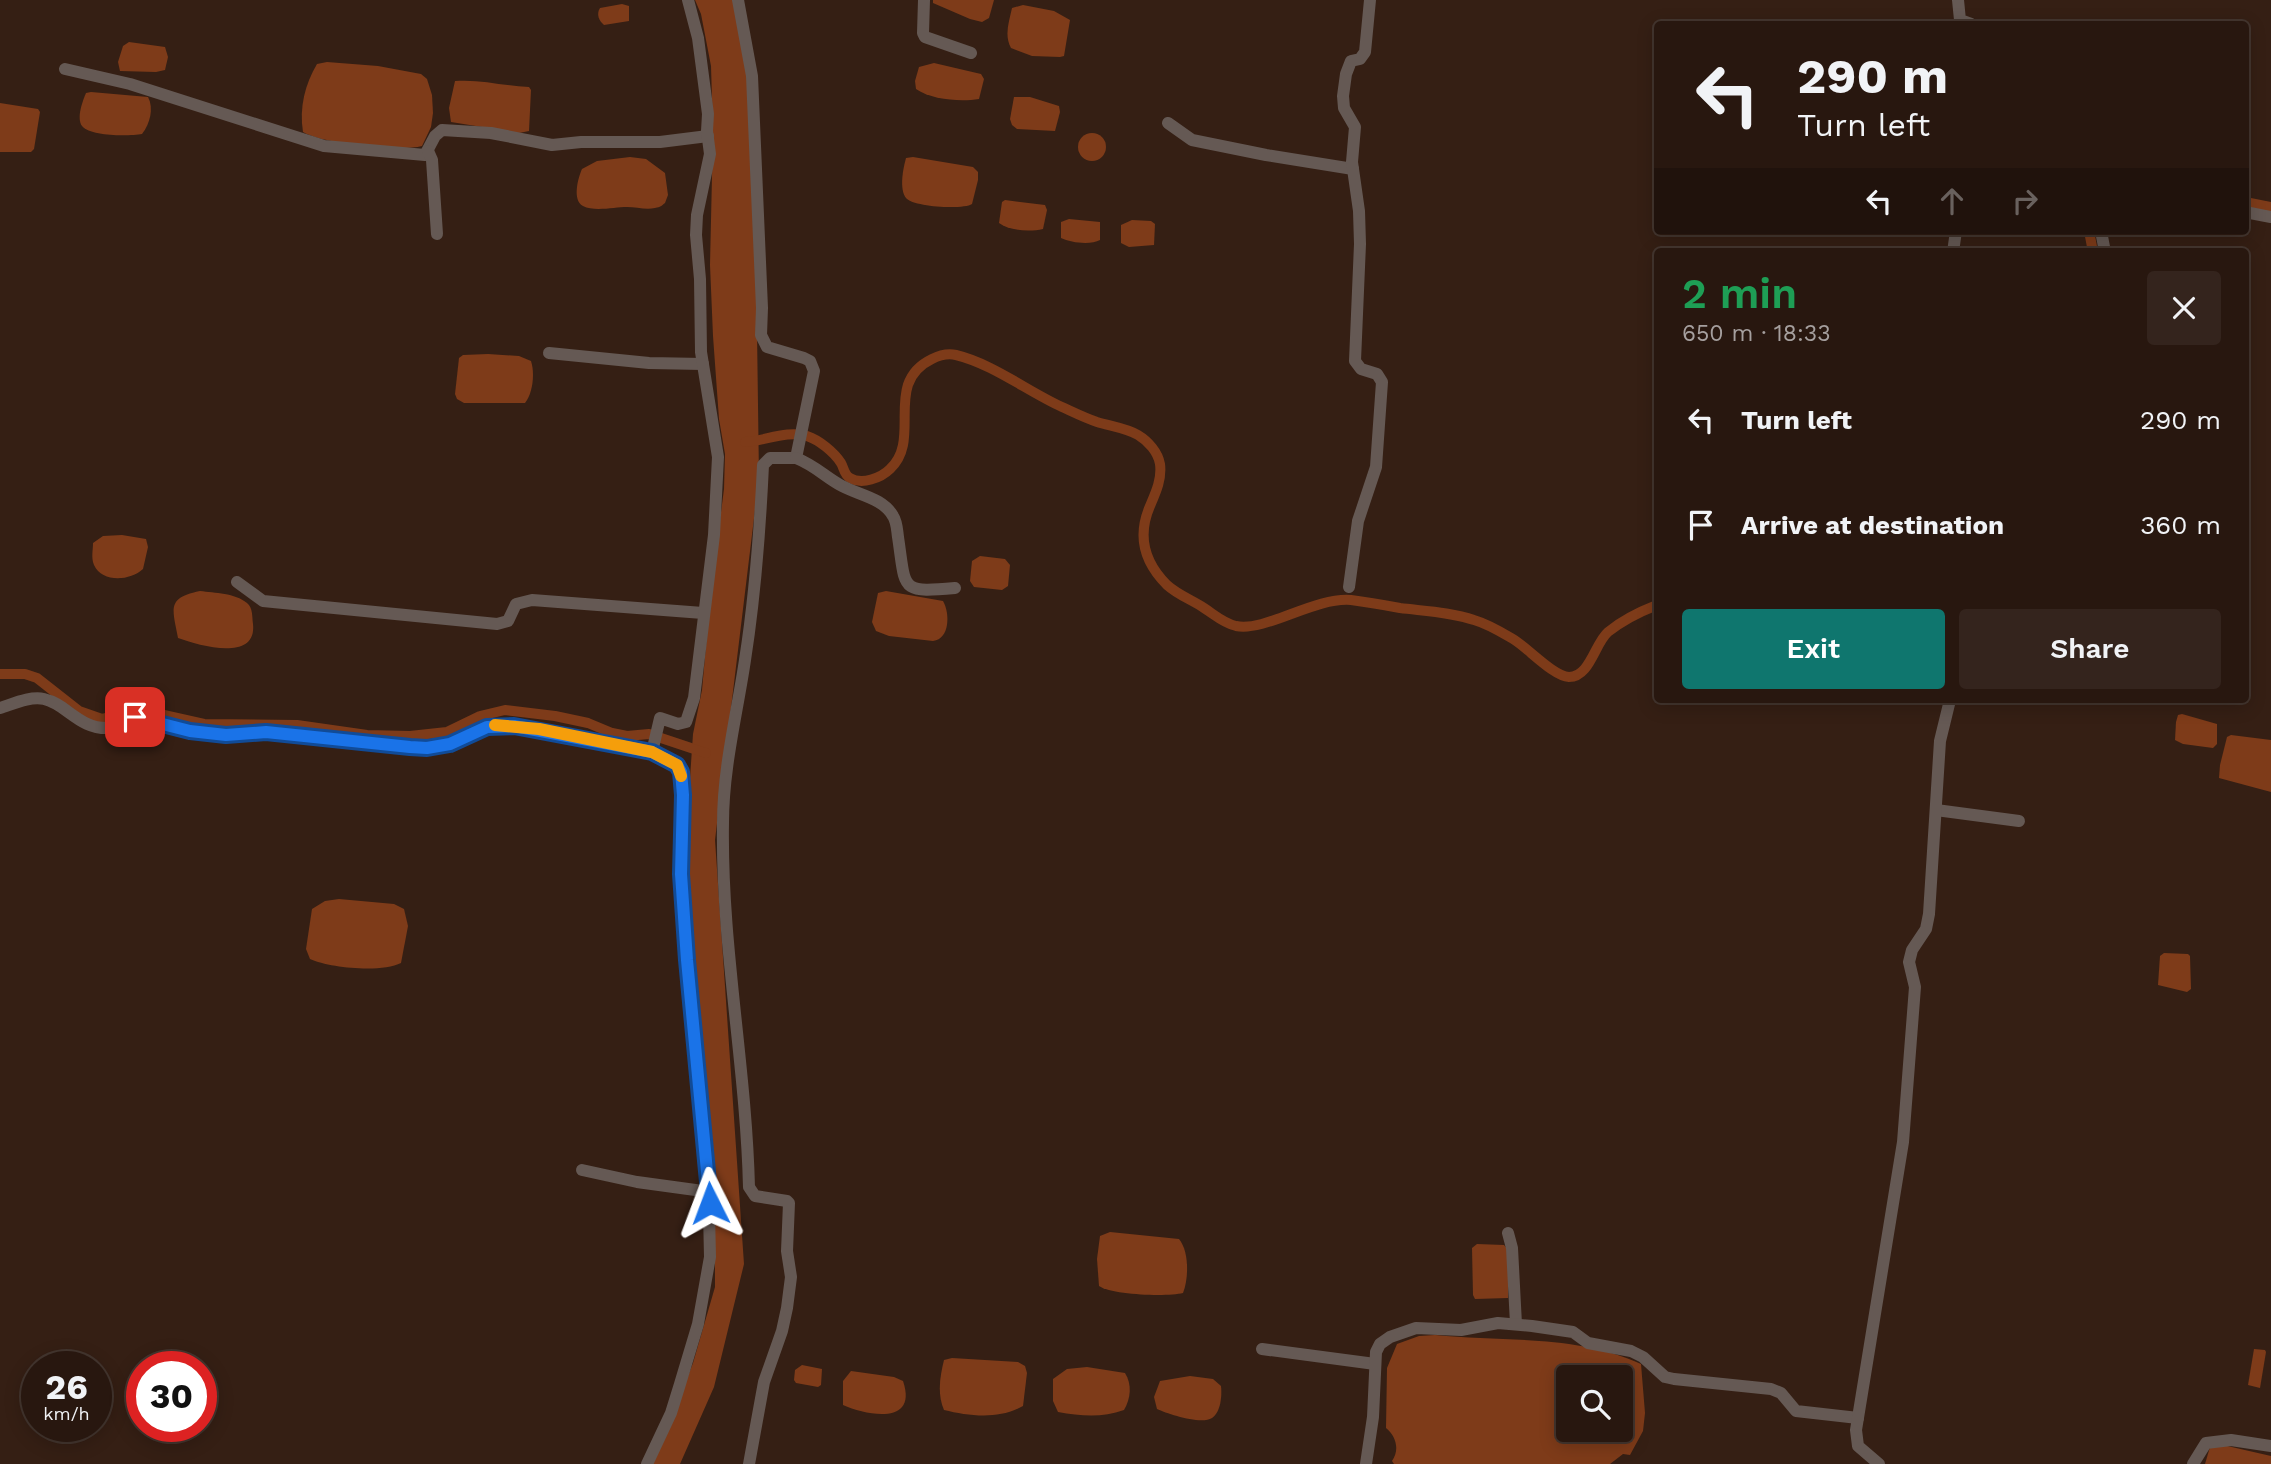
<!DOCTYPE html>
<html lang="en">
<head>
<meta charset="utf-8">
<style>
  body { margin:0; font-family:"Work Sans",sans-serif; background:#34241d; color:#f1f3f6; height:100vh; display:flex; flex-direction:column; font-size:26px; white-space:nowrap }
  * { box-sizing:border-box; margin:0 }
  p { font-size:23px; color:#a59f9e }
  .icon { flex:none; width:38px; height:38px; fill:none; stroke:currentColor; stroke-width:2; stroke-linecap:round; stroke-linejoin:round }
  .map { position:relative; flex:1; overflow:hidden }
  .drawer { position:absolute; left:1654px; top:248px; width:595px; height:455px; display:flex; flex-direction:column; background:#28170f; border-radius:7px; box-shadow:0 4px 18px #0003,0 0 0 2px #44362f }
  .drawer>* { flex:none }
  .hud { position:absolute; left:1654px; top:21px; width:595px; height:214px; border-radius:7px; box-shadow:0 4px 18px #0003,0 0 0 2px #44362f; background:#28170f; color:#f1f3f6; overflow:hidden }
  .controls { position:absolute; left:1556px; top:1365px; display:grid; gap:14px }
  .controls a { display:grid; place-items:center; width:77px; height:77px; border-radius:7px; background:#28170f; box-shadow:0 4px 18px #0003,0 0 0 2px #44362f; font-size:35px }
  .speed { position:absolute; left:21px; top:1351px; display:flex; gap:14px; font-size:35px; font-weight:700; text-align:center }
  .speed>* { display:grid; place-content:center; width:91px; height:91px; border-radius:50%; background:#28170f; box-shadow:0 4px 18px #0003,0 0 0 2px #44362f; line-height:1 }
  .speed small { font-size:18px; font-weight:400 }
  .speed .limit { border:10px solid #d22; background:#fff; color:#111 }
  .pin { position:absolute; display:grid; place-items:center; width:60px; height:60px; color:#fff; margin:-30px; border-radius:14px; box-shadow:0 4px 10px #0006 }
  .me { position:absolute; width:77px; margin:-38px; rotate:357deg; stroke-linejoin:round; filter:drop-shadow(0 0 5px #0008) }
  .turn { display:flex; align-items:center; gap:24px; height:147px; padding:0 28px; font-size:32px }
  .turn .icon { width:91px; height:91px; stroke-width:2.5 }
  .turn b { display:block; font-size:49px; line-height:60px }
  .lanes { display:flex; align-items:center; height:66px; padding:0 28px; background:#0003; justify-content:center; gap:35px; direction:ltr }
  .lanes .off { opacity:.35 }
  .round { display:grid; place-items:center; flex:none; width:74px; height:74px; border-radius:7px; background:#34241d }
  .summary { display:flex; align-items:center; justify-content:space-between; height:119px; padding:0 28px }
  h1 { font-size:42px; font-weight:600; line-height:52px; color:#1e9e55 }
  .primary-button { display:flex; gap:14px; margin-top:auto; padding:14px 28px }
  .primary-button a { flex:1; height:80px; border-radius:7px; background:#0f766e; color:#fff; font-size:28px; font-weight:600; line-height:80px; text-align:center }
  .primary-button a+a { background:#34241d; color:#f1f3f6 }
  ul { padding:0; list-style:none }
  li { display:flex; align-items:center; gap:21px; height:105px; padding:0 28px }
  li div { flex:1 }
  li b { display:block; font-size:26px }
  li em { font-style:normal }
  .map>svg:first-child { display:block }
  .water { fill:#7e3b19; fill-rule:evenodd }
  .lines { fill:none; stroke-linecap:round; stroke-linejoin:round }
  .canal { stroke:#7e3b19; stroke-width:10 }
  .street { stroke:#655954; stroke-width:12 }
  .route-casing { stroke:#114b97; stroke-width:18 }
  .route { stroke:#1a73e8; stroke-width:12 }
  .slow { stroke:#f59e0b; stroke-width:12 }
</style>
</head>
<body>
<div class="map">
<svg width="2271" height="1464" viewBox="0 0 2271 1464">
  <rect width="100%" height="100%" fill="#351f14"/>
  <g class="water">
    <path d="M695 0H735L754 112 759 477 715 840 744 1264 714 1387 680 1464H648L677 1404 693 1363 715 1287V1178L699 1014 689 950 685 852 693 734 702 690 711 590 724 489 725 454 719 419 713 336 710 265 713 132 711 66 701 14Z"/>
    <path d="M933 0H994L989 18 982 22 970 19 933 3Z"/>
    <path d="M622 4 629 6V21L604 25C599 21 596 14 600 8Z"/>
    <path d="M1023 5 1054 11 1070 20 1064 56 1060 57 1032 56 1011 48C1004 35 1009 22 1012 8Z"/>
    <path d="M129 42 165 47 168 57 165 70 156 72 120 71 118 62 123 46Z"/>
    <path d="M327 62 378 66 421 74 427 79 432 95 433 113 431 127 422 146C399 152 323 144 303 132 299 108 305 84 317 64Z"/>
    <path d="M934 63 981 74 984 79 979 99C961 102 932 100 916 89L915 81 919 67Z"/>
    <path d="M455 81C480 79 504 86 529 87L531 90 529 131 519 133 451 122 449 108Z"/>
    <path d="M91 92 148 97C154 108 150 124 142 134 130 136 91 137 82 126 76 118 83 100 86 93Z"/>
    <path d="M1014 97H1030L1059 106 1060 112 1055 131 1017 129 1012 125 1010 119Z"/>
    <path d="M0 103 38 109 40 112 34 149 31 152H0Z"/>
    <circle cx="1092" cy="147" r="14"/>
    <path d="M630 157 646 159 665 173 668 195 665 203C661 206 661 207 655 208 646 210 636 207 627 207 615 207 594 212 583 206 572 200 578 178 582 169L597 161Z"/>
    <path d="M913 157 973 167 978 172V180L972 204C963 210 913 207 906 198 899 189 903 169 906 158Z"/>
    <path d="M1005 200 1045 205 1047 210 1043 229C1030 232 1010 231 999 223L1002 202Z"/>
    <path d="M1069 219 1100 222V240C1091 245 1071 243 1061 238V222Z"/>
    <path d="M1132 220 1151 221 1155 224 1154 245 1129 247 1121 243V225Z"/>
    <path d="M488 354 519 356 531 361C535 373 533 393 525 403H464L457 399 455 394 459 358 463 355Z"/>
    <path d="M122 535 146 539 148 547 143 569C130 581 102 583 94 565 91 558 93 550 93 543L103 536Z"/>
    <path d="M980 556 1005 559 1010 565 1008 586 1002 590 974 587 970 581 972 561Z"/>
    <path d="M200 591C215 593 235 593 247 603 253 608 252 616 253 624 257 662 200 646 178 638 172 607 167 598 200 591Z"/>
    <path d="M886 591 943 601C950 613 950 639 933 641L889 636 876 631 872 622 878 593Z"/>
    <path d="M2182 714 2217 724V744L2213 748 2183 744 2175 740 2176 722 2178 715Z"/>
    <path d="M2231 735 2271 740V792L2219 778 2220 765 2227 737Z"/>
    <path d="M339 899 394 904 404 909 408 926 401 963C381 973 330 968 310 959L306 949 312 909 325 901Z"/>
    <path d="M2164 953 2188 954 2190 956 2191 989 2187 992 2158 985 2160 956Z"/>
    <path d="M1110 1232 1179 1239C1189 1251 1189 1278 1183 1293 1167 1297 1112 1295 1099 1286L1097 1259 1100 1236Z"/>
    <path d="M1477 1244 1504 1245 1508 1250V1298L1475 1299 1473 1295 1472 1248Z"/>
    <path d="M1435 1335C1503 1342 1577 1334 1641 1364L1645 1413 1643 1431 1630 1455 1623 1454 1610 1464H1394L1392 1461C1400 1450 1396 1436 1386 1428L1387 1368 1397 1344 1419 1336ZM1568 1377H1620V1430H1568Z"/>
    <path d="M2254 1349 2265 1350 2266 1352 2260 1388 2248 1385Z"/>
    <path d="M952 1358 1018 1362 1025 1366 1027 1373 1023 1406C999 1420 969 1416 944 1410 937 1394 940 1376 944 1360Z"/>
    <path d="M802 1365 822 1369 821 1385 818 1387 796 1383 794 1380 795 1370Z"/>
    <path d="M1087 1367 1125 1373C1132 1384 1131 1398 1124 1410 1102 1418 1081 1416 1058 1412L1053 1401V1379L1067 1369Z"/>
    <path d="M851 1371 894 1377 903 1381C918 1425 868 1416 843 1405V1381Z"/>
    <path d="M1190 1376 1213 1379 1221 1386C1222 1395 1221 1412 1212 1418 1201 1425 1168 1414 1157 1409L1154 1397 1160 1381Z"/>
    <path d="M2223 1445 2271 1456V1464H2205L2210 1447Z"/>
  </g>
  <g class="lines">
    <g class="canal">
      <path d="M2245 202 2271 207"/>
      <path d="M2089 231 2093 252"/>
      <path d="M745 442C765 441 787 430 807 436 819 440 834 452 841 463 844 468 844 475 850 478 862 485 881 478 890 469 923 439 882 383 932 359 940 355 947 353 956 355 993 364 1027 391 1062 407 1073 412 1085 418 1097 422 1110 426 1126 428 1138 435 1148 441 1158 452 1160 464 1162 479 1156 492 1150 506 1137 536 1144 562 1167 585 1178 595 1192 600 1204 608 1215 615 1223 623 1236 626 1266 632 1314 597 1351 600 1367 602 1384 605 1400 608 1424 611 1451 612 1474 620 1488 624 1501 632 1513 639 1528 648 1553 676 1569 677 1590 677 1595 643 1608 632 1624 619 1639 612 1657 605"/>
      <path d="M0 674H25L37 678 79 711 102 719 137 709 204 724 297 725 367 735 410 736 447 732 480 716 505 710 555 716 588 723 612 733 627 736 649 734 706 753"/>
    </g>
    <g class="street">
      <path d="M738 0 752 76 762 308 761 335 767 347 804 358 810 361 814 371 796 458H770L763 465C760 530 755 596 745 660 737 714 723 768 723 823 721 945 746 1065 749 1187L755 1196 787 1201 789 1203 787 1251 791 1277 787 1308 782 1331 764 1382 749 1464"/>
      <path d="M924 0 923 33 925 37 971 53"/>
      <path d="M1958 0 1960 20 1971 24"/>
      <path d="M65 69 130 84 324 146 425 155 435 136 442 130 491 133 552 145 581 142H660L708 136"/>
      <path d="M1168 123 1192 140 1266 155 1353 169"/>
      <path d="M428 151 432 160 437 234"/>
      <path d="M2245 212 2271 217"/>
      <path d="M2101 231 2105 252"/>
      <path d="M1953 252 1956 231"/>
      <path d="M549 353 649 363 703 364"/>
      <path d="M796 458C816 466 825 477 842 486 859 495 883 498 893 516 897 522 897 530 898 537 906 590 899 593 955 588"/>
      <path d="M237 582 263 601 497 624 508 621 516 604 532 600 703 613"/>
      <path d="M1349 587 1358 521 1376 467 1382 382 1377 374 1361 369 1355 361 1360 244 1359 211 1352 162 1355 127 1344 108 1343 96 1346 74 1351 61 1360 59 1365 52 1370 0"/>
      <path d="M0 708C13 704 30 696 44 699 67 704 79 730 110 728 119 727 126 719 135 717L190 731 226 735 266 732 410 747 427 748 450 744 487 727 502 725 539 729 652 752"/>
      <path d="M1936 810 2019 821"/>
      <path d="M582 1170 637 1182 710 1192"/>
      <path d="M1508 1233 1512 1248 1516 1324"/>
      <path d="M1262 1349 1375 1364"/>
      <path d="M647 1464 671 1413 680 1384 698 1324 710 1257 708 1167 687 960 681 874 682 780 677 765 652 752 660 718 678 724 686 722 694 698 714 535 718 457 701 352 700 279 696 235 697 215 710 154 707 131 708 114 698 38 688 0"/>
      <path d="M1366 1464 1373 1417 1376 1352 1380 1344 1390 1337 1416 1328 1461 1330 1498 1323 1532 1326 1573 1332 1588 1343 1631 1351 1643 1357 1665 1377 1674 1379 1771 1389 1781 1393 1796 1411 1858 1418"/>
      <path d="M1879 1464 1858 1446 1856 1430 1903 1142 1915 987 1909 962 1912 950 1926 929 1929 914 1940 741 1950 700"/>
      <path d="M2193 1464 2206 1443 2231 1440 2271 1446"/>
    </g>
  </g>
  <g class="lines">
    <g class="route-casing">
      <path id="route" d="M135 717 190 731 226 735 266 732 410 747 427 748 450 744 487 727 514 726 652 752 677 765 681 772 683 795 681 874 687 960 710 1203"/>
    </g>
    <use href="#route" class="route"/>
    <path class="slow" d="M495 725 539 729 652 752 677 765 681 776"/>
  </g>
</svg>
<div class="controls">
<a><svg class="icon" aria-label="search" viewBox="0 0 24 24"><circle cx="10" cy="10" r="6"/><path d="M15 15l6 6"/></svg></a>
</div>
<div class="speed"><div>26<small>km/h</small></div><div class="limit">30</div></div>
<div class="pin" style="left:135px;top:717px;background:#d93025"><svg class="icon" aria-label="arrive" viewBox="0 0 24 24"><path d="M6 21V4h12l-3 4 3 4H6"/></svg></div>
<svg class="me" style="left:710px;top:1203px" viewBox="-20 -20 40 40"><path d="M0-17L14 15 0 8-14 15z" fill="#1a73e8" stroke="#fff" stroke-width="4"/></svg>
<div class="hud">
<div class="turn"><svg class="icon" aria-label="left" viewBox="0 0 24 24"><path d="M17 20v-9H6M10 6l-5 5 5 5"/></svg><div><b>290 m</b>Turn left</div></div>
<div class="lanes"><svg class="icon" aria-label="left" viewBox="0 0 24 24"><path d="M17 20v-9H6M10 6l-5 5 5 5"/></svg><svg class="icon off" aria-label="ahead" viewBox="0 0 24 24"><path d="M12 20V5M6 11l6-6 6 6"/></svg><svg class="icon off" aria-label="right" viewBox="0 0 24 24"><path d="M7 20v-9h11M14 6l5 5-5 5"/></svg></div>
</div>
<section class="drawer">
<div class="summary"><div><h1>2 min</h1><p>650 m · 18:33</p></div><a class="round"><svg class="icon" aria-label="close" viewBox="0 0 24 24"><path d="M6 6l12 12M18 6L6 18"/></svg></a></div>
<ul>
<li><svg class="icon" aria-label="left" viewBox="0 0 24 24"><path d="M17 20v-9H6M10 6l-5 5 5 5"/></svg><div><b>Turn left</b></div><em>290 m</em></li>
<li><svg class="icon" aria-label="arrive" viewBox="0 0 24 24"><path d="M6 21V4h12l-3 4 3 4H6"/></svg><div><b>Arrive at destination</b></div><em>360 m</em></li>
</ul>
<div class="primary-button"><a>Exit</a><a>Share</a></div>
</section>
</div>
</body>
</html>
